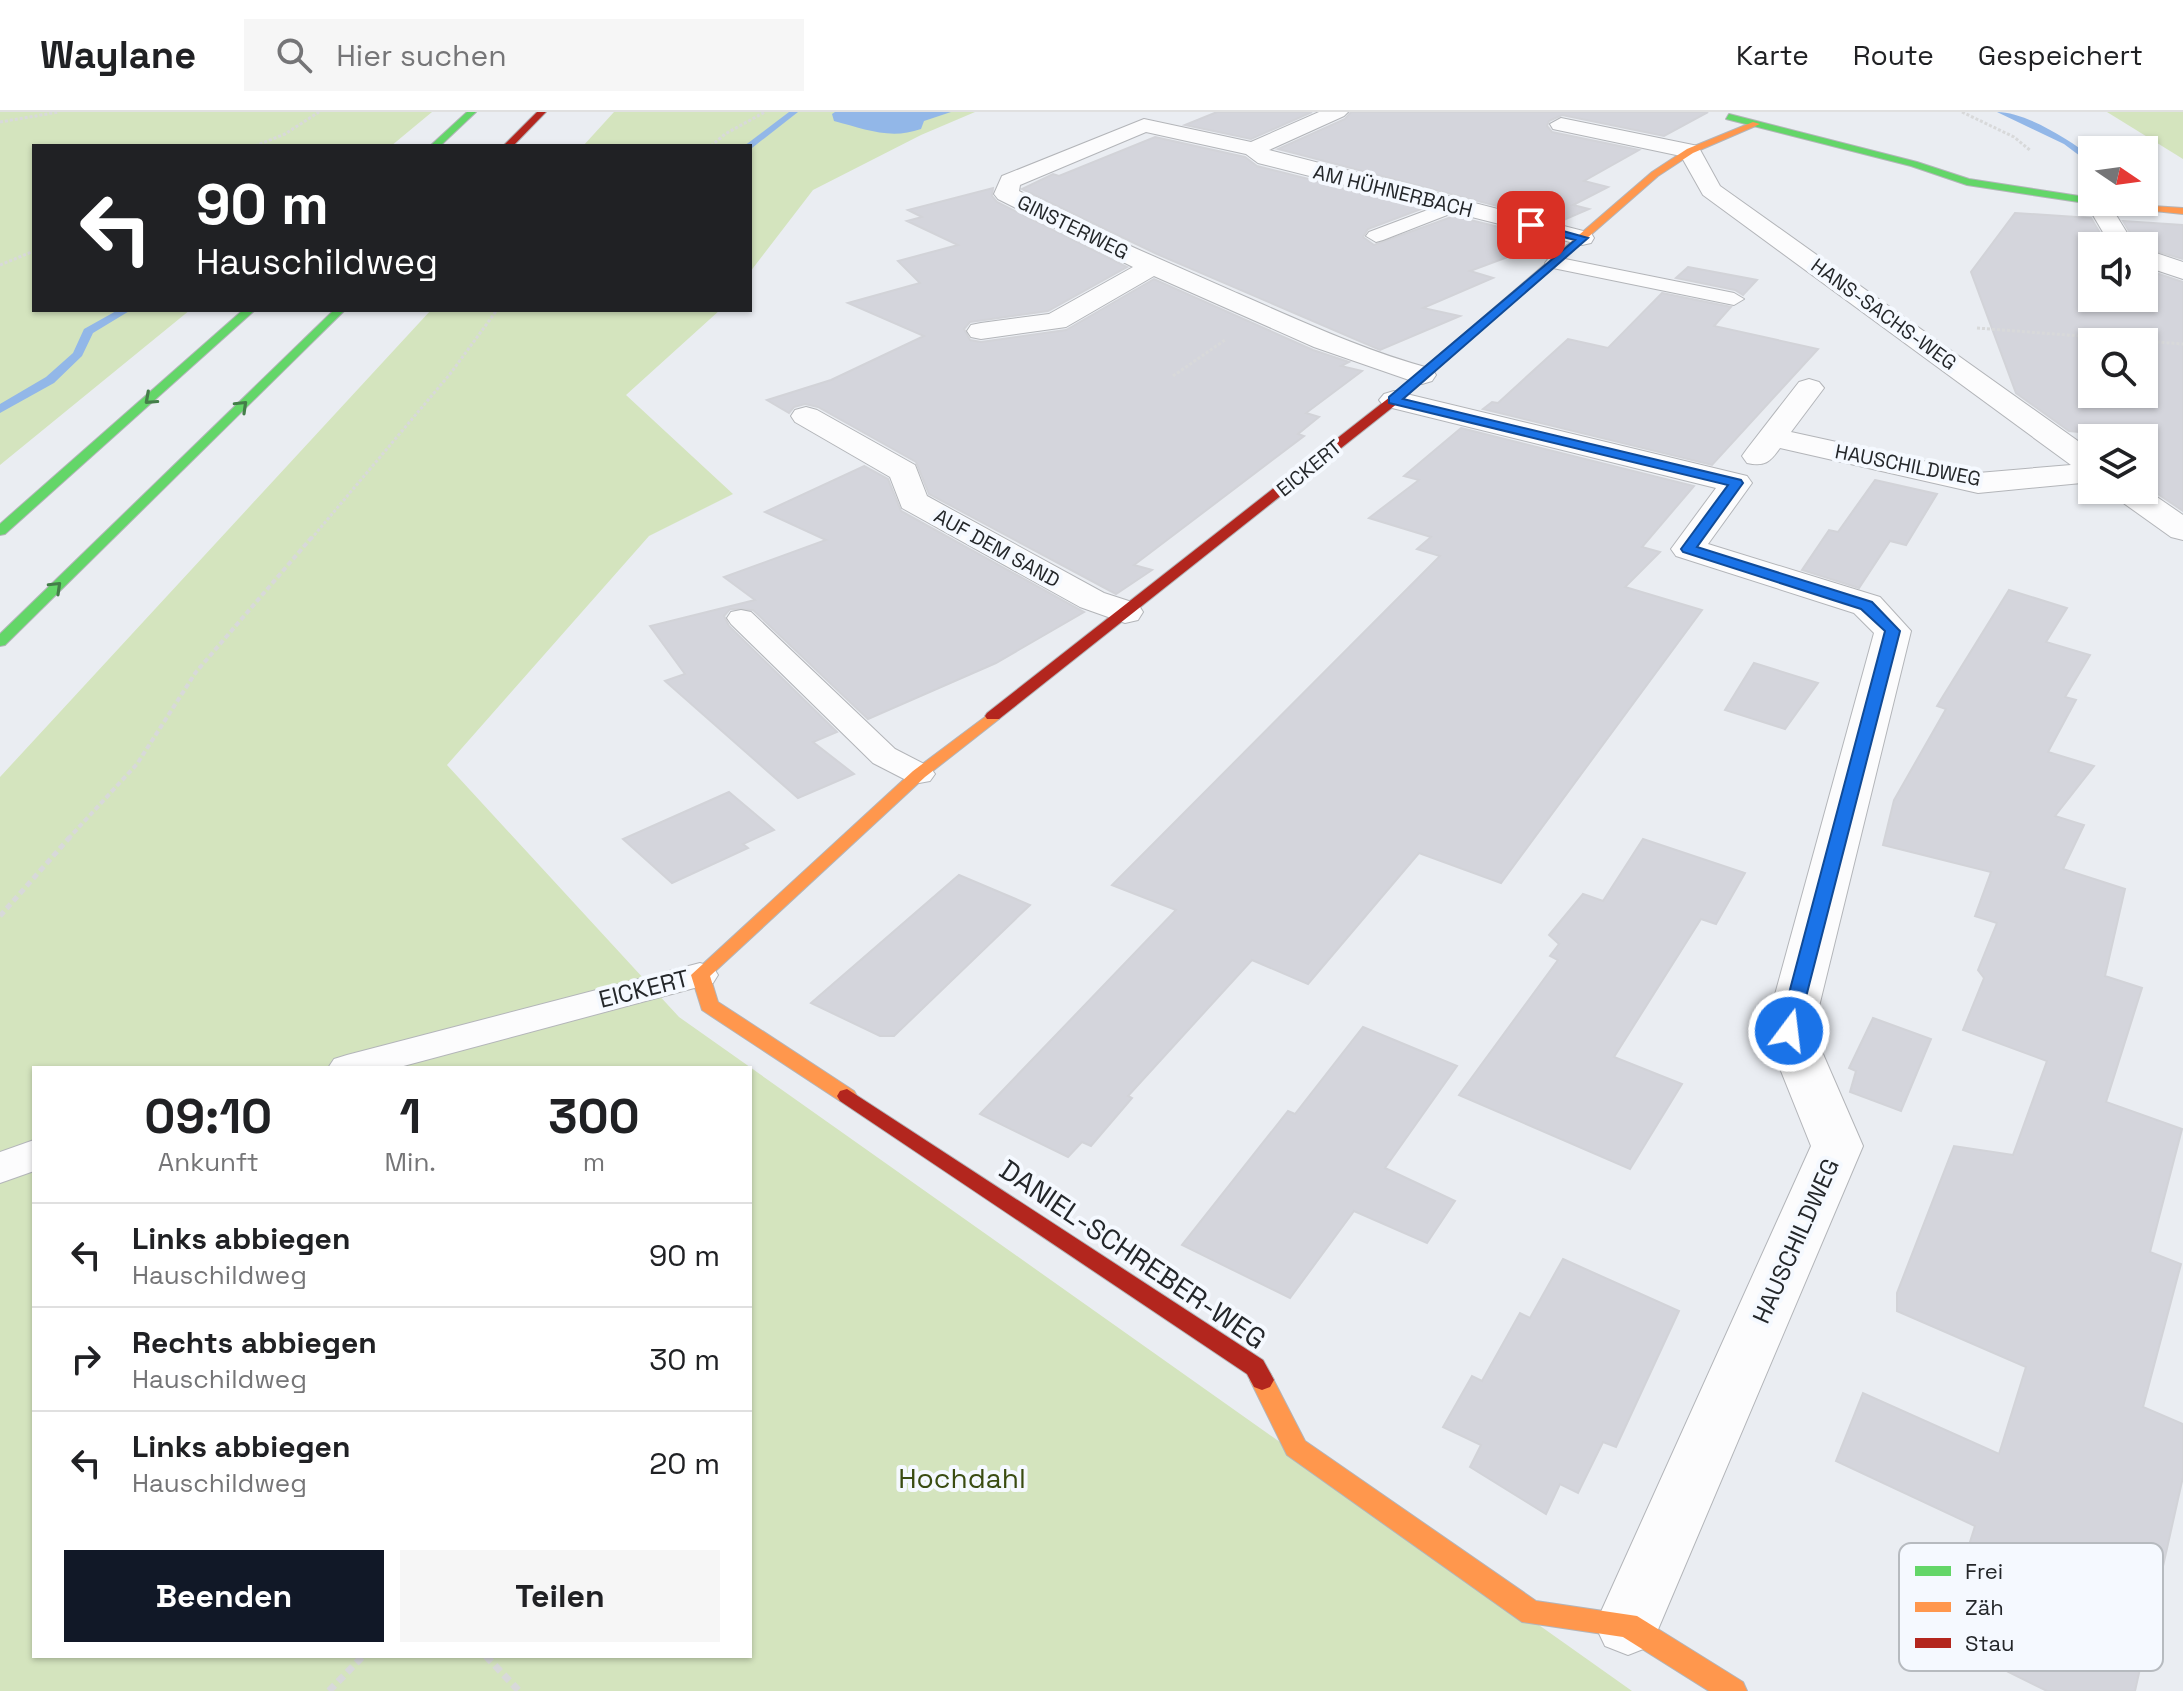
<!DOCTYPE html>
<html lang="de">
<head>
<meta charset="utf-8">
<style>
  body { margin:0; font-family:"Space Grotesk",sans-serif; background:#f6f6f6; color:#202124; height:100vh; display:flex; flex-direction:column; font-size:30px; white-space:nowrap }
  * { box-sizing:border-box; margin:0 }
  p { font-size:26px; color:#757577 }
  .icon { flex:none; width:44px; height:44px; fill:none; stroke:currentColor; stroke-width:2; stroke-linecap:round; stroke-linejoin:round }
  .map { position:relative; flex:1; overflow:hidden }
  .drawer { position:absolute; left:32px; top:954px; width:720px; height:592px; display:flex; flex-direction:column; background:#fff; border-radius:0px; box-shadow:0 2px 6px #0004 }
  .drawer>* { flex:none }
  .hud { position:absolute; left:32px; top:32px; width:720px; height:168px; border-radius:0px; box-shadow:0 2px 6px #0004; background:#202124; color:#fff; overflow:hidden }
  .needle { width:52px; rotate:103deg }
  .buttons { position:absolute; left:2078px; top:24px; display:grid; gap:16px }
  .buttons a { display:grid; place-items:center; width:80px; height:80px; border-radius:0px; background:#fff; box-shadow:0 2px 6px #0004; font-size:40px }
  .pin { position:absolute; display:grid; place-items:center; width:68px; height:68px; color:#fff; margin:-34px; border-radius:16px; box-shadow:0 4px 12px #0006 }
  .me { position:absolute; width:88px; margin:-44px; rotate:15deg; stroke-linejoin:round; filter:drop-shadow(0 0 6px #0008) }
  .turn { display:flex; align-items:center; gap:28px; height:168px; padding:0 32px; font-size:36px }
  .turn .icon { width:104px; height:104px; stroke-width:2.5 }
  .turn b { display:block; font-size:56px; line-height:68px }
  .eta { display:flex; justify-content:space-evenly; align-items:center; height:136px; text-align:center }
  .eta b { font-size:48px; font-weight:600; line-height:56px }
  .action { display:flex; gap:16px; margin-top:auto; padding:16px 32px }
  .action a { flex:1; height:92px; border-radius:0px; background:#111827; color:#fff; font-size:32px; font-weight:600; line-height:92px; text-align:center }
  .action a+a { background:#f6f6f6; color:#202124 }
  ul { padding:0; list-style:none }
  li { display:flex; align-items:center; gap:24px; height:104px; padding:0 32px; border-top:2px solid #e0e0e0 }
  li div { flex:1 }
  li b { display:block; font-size:30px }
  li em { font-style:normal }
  header { display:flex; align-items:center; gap:48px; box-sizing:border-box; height:112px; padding:0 40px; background:#fff; border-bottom:2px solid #e0e0e0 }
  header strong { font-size:38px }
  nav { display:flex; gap:44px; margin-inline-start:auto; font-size:28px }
  .search { width:560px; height:72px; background:#f6f6f6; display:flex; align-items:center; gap:20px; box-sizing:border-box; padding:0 28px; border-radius:0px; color:#757577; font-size:30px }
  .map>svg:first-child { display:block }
  .green { fill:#d4e4be; fill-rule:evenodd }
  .water { fill:#92b7e8 }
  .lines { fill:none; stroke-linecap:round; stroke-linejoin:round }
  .stream { fill:#92b7e8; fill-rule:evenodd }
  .building { fill:#d4d5dc; stroke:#d2d3d8; stroke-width:2; fill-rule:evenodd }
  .lane-casing { stroke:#b3b5b9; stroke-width:2 }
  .street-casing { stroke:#b3b5b9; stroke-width:2 }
  .fast-casing { stroke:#b3b5b9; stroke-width:2 }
  .slow-casing { stroke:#b3b5b9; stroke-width:2 }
  .jam-casing { stroke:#b3b5b9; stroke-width:2 }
  .path-far3 { stroke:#d8d9da; stroke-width:3; stroke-dasharray:3 2; stroke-linecap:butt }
  .path-far2 { stroke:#d8d9da; stroke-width:4; stroke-dasharray:5 3; stroke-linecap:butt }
  .path-far1 { stroke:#d8d9da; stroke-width:5; stroke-dasharray:6 4; stroke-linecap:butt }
  .path { stroke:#d8d9da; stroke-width:7; stroke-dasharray:8 5; stroke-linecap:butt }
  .lane { fill:#fcfcfd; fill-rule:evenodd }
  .street { fill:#fcfcfd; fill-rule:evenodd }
  .fast { fill:#63d668; fill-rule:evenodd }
  .slow { fill:#ff974d; fill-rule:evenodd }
  .jam { fill:#b3261e; fill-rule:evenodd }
  .oneway { stroke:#447e49 }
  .route { fill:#1a73e8; stroke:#114b97; stroke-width:2 }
  .labels { text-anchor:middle; stroke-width:8; stroke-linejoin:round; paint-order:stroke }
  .far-street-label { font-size:20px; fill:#24272a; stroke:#f5f9ff }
  .street-label { font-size:24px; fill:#24272a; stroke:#f5f9ff }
  .near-street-label { font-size:28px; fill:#24272a; stroke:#f5f9ff }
  .near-park-label { font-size:28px; fill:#3a4c11; stroke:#f5f9ff }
  .key { fill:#f5f9ff; stroke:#b6babf; stroke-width:2 }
  .key-label { font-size:22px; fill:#24272a }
</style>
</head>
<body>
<header>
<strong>Waylane</strong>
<div class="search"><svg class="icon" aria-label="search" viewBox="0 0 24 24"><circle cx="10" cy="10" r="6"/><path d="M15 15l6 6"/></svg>Hier suchen</div>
<nav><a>Karte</a><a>Route</a><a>Gespeichert</a></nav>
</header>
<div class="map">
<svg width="2183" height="1579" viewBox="0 0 2183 1579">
  <rect width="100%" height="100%" fill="#eaedf2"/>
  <g class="green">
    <path d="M0 0H432L391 34H34V198H190L0 353Z"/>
    <path d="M614 0H975L921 23 813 78 750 160V34H583Z"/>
    <path d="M2107 0H2183V47Z"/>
    <path d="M431 198H720L626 283 733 382 649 424 447 653 679 905 1632 1579H0V665ZM34 956H750V1544H34Z"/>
  </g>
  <path class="water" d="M835 0H951L924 9 921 17C890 28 865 17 834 9L832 2Z"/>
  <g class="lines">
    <g class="stream">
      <path d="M789 0H798L752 36 744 34Z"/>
      <path d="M1997 0C2026 0 2069 28 2092 45V53L2064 32Z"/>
      <path d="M118 198H131L93 221 82 244 54 271 0 301V292L46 265 73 241 84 217Z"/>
    </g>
  </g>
  <g class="building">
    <path d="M1217 0H1312L1251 27 1185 13Z"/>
    <path d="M1351 0H1708L1664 24 1562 3 1549 9 1547 14 1552 20 1639 38 1584 69 1608 75 1573 93 1589 97 1559 110 1278 37 1345 7Z"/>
    <path d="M1155 25 1245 45 1257 54 1424 96 1368 117 1363 125 1374 133 1454 104 1528 122 1511 129 1532 136 1470 159 1493 166 1423 196 1460 204 1380 238 1157 142 1022 77 1053 62 1059 64Z"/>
    <path d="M993 76 992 84 997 90 1127 155 1048 199 970 210 964 217 970 228 981 230 1066 218 1154 167 1313 238 1349 250 1341 254 1362 259 1306 301 1319 305 1298 322 1304 324 1134 453 1152 458 1116 482 929 382 916 350 818 295 805 292 794 295 789 301 767 288 831 268 924 224 848 191 920 171 898 149 958 133 907 109 922 105 908 98Z"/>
    <path d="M2015 101 2091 106 2108 134H2092V186H2144V157L2183 170V399L2155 380 2144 356V326L2069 319 2016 281 1971 160ZM2092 230H2144V282H2092Z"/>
    <path d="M2123 109 2183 113V147L2138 134Z"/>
    <path d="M1688 155 1757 168 1743 183 1735 178 1676 166Z"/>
    <path d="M1662 181 1731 195 1714 214 1818 237 1712 353 1483 297 1492 290 1498 291 1568 227 1608 236Z"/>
    <path d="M1461 316 1694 374 1642 435 1660 440 1625 475 1702 498 1501 771 1419 741 1308 872 1252 848 1128 984 1132 986 1091 1034 1082 1030 1068 1045 980 1002 1176 798 1112 773 1440 444 1417 437 1431 425 1369 406 1419 368 1404 364Z"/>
    <path d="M864 354 888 367 901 399 1084 500 996 551 868 607 753 498 730 497 724 504 729 514 837 620 813 630 854 662 798 686 665 569 685 562 650 514 755 488 724 465 826 428 765 400Z"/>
    <path d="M1875 368 1937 382 1906 433 1890 429 1859 476 1802 458 1829 418 1838 420Z"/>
    <path d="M2009 478 2067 496 2046 530 2090 543 2065 585 2076 588 2048 640 2094 654 2055 704 2084 713 2063 757 2125 777 2105 864 2142 876 2106 990 2182 1017 2150 1140 2181 1152 2143 1295 2183 1312V1365L2135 1579H2047L1940 1526 1975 1414 1836 1349 1863 1281 1999 1342 2026 1255 1897 1199V1181L1954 1034 2013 1043 2047 949 1963 918 1984 866 1978 858 1997 811 1975 804 1991 760 1883 733 1894 688 1946 597 1937 594Z"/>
    <path d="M1754 551 1818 571 1785 617 1725 598Z"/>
    <path d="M729 680 774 718 743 732 748 736 672 771 623 727Z"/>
    <path d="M1643 727 1745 761 1716 812 1701 807 1614 945 1682 972 1630 1057 1459 983 1558 848 1550 844 1559 832 1549 823 1583 782 1603 789Z"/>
    <path d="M959 763 1030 793 894 924H880L811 891Z"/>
    <path d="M1873 906 1931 927 1901 999 1850 980 1856 959 1849 956Z"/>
    <path d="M1363 915 1457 954 1385 1056 1455 1089 1427 1131 1354 1099 1290 1186 1182 1133 1288 999 1295 1002Z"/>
    <path d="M1563 1147 1679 1199 1616 1335 1603 1330 1578 1381 1560 1372 1546 1402 1470 1355 1481 1333 1443 1315 1472 1264 1482 1269 1520 1201 1530 1206Z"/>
  </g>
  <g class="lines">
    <g class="lane-casing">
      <g id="lane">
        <path d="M1454 88 1460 90 1463 94 1460 98 1383 128 1376 130 1366 124 1369 120Z"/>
        <path d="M1555 145 1734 181 1744 187 1734 193 1548 155 1545 151 1548 147Z"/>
        <path d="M741 498 751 500 895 637 930 655 935 662 930 669 919 671 908 669 873 651 731 512 727 506 731 500Z"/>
        <path d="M700 851 713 855 718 863 713 871 396 956H328L334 947 347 943Z"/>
        <path d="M34 1028V1059L0 1071V1040Z"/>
      </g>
    </g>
    <g class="street-casing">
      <g id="street">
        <path d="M1319 0H1348L1344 4 1269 38 1591 121 1594 126 1591 131 1582 133 1258 51 1246 42 1146 20 1020 73 1019 79C1090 118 1165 149 1239 182 1303 210 1365 239 1432 257L1436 263 1432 269 1422 272 1412 269 1314 235 1154 164 1066 215 981 227 971 225 967 219 971 213 981 211 1049 202 1133 155 998 87 994 82 1002 64 1144 7 1251 30Z"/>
        <path d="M1561 6 1698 34 1720 74 2092 339V370L1978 381 1780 336C1770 350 1765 355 1747 351L1742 344 1747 337 1799 270 1809 267 1819 270 1824 276 1791 320 1978 361 2071 353 1703 83 1681 44 1553 17 1550 12Z"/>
        <path d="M2102 91 2110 93 2135 134H2111L2090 98 2094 93Z"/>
        <path d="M2144 137 2183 150V167L2144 154Z"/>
        <path d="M1394 279 1747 364 1752 371 1708 432 1880 485 1911 519 1813 919 1863 1034 1651 1534 1628 1543 1605 1534 1595 1513 1811 1034 1765 919 1874 521 1854 501 1676 444 1671 437 1716 376 1384 294 1379 288 1384 282Z"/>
        <path d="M806 295 817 298 915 353 927 384 1104 481 1138 492 1143 500 1138 508 1125 511 1080 495 902 396 890 365 795 310 791 304 795 298Z"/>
        <path d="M2144 376 2183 403V428L2171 425 2115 385 2110 378Z"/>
      </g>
    </g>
    <g class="fast-casing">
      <g id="fast">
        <path d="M467 0H476L440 34H430Z"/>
        <path d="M1729 2 1917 50 1969 67 2092 86V90H2096L2092 92 1967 73 1911 54 1726 7Z"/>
        <path d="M243 198H255L5 422 0 423V412Z"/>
        <path d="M334 198H345L5 533 0 534V522Z"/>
      </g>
    </g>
    <g class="slow-casing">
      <g id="slow">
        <path d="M1753 10 1760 12 1693 41 1658 64 1522 183H1514V179L1652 60 1687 37Z"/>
        <path d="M2092 90 2183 96V102L2097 93Z"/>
        <path d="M993 599 999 601 1001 604 999 607 925 665 710 864 718 890 854 979 857 984 854 989H840L702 898 691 863 913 659Z"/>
        <path d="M1262 1258 1270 1261 1305 1329 1536 1489 1637 1504 1743 1570 1747 1579H1709L1623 1525 1522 1510 1287 1343 1250 1268 1254 1261Z"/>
      </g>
    </g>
    <g class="jam-casing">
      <g id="jam">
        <path d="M537 0H546L513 34H503Z"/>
        <path d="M1514 179 1523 181 1398 291 999 607H987L985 604 987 601 1390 285Z"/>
        <path d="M847 977 1263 1248 1274 1268 1270 1275 1262 1278 1254 1275 1247 1262 840 989 837 984 840 979Z"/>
      </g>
    </g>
    <g class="path-far3">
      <path d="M1962 0 2014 25 2031 39"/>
      <path d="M0 10 59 0"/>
      <path d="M255 34 285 22 319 0"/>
      <path d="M711 34 725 22 765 0"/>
      <path d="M0 153 34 139"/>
      <path d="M1977 216 2183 232"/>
      <path d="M1173 264 1225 228"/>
      <path d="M311 427 450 262 497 198"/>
    </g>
    <path class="path-far2" d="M68 727 137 652 196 560 312 425"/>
    <path class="path-far1" d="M0 804 70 725"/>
    <g class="path">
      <path d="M486 1544 519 1579"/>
      <path d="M329 1579 363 1544"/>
    </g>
    <use href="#lane" class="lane"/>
    <use href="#street" class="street"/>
    <use href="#fast" class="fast"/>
    <use href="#slow" class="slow"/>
    <use href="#jam" class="jam"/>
  </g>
  <defs><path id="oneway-chevron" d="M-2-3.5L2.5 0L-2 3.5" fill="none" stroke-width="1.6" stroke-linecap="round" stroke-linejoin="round" transform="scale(2)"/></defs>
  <g class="oneway">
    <use href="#oneway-chevron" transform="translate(150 287) rotate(138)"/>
    <use href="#oneway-chevron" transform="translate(242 294) rotate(-44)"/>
    <use href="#oneway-chevron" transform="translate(56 475) rotate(-44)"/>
  </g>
  <path class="route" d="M1531 110 1588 126 1403 287 1741 368 1743 371 1697 435 1872 490 1900 519 1796 924H1782L1779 919 1885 519 1861 497 1683 440 1681 437 1728 373 1389 291V285L1575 128 1527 116 1526 113Z"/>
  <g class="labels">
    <g class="far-street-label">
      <text transform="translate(1393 79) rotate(14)" y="7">AM HÜHNERBACH</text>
      <text transform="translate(1073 115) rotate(26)" y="7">GINSTERWEG</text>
      <text transform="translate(1884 202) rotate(36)" y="7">HANS-SACHS-WEG</text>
      <text transform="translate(1908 353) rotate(11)" y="7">HAUSCHILDWEG</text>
      <text transform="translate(1309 356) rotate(-39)" y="7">EICKERT</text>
      <text transform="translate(997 436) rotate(29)" y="7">AUF DEM SAND</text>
    </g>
    <g class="street-label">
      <text transform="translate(644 877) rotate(-14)" y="8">EICKERT</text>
      <text transform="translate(1796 1129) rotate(-66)" y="8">HAUSCHILDWEG</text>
    </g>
    <g class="near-street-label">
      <text transform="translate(1133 1142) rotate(34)" y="10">DANIEL-SCHREBER-WEG</text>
    </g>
    <g class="near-park-label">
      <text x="962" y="1376">Hochdahl</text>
    </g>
  </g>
  <rect x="1899" y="1431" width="264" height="128" rx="12" class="key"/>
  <rect x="1915" y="1454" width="36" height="10" fill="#63d668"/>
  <rect x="1915" y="1490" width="36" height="10" fill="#ff974d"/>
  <rect x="1915" y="1526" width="36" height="10" fill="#b3261e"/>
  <g class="key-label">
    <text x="1965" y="1467">Frei</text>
    <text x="1965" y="1503">Zäh</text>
    <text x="1965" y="1539">Stau</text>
  </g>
</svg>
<div class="buttons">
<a><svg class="needle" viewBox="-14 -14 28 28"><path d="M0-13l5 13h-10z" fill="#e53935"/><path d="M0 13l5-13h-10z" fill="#757577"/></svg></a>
<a><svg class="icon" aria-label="sound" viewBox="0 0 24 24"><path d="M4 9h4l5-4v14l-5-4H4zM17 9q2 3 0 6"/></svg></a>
<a><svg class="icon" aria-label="search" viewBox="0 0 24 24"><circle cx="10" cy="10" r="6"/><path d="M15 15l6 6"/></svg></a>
<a><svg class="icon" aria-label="layers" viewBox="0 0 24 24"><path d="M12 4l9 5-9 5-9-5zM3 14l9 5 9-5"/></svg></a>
</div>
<div class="pin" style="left:1531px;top:113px;background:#d93025"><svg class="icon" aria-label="arrive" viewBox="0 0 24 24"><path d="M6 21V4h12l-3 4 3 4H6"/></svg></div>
<svg class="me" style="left:1789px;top:919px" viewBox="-20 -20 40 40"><circle r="17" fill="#1a73e8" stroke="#fff" stroke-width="3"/><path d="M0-11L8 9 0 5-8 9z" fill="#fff"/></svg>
<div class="hud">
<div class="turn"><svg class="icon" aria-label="left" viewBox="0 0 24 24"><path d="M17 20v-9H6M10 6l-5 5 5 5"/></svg><div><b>90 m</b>Hauschildweg</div></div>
</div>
<section class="drawer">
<div class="eta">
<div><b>09:10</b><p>Ankunft</p></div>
<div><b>1</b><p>Min.</p></div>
<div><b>300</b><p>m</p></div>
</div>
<ul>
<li><svg class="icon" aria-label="left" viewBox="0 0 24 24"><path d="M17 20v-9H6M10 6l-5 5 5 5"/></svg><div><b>Links abbiegen</b><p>Hauschildweg</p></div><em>90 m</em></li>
<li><svg class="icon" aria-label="right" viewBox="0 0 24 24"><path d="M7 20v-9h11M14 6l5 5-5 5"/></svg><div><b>Rechts abbiegen</b><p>Hauschildweg</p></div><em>30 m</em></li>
<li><svg class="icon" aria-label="left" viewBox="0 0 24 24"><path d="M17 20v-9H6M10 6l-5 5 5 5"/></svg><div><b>Links abbiegen</b><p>Hauschildweg</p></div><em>20 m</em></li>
</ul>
<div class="action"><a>Beenden</a><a>Teilen</a></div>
</section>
</div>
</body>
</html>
